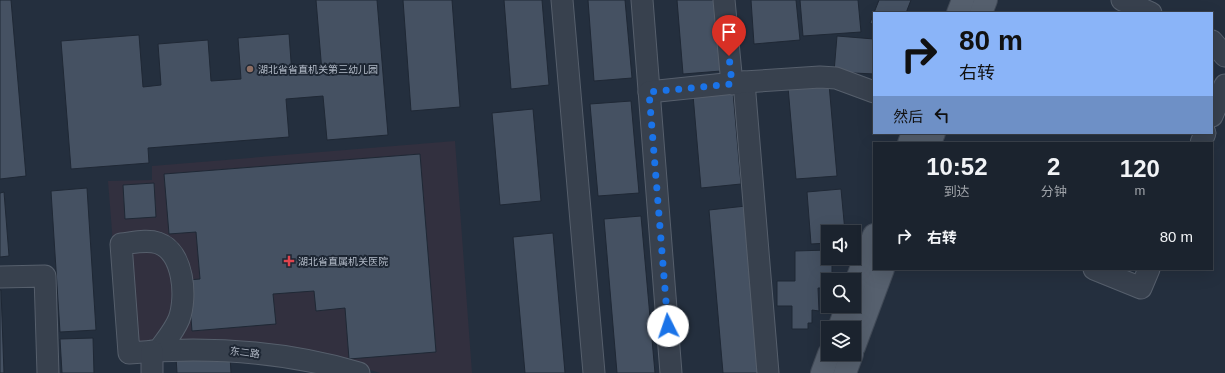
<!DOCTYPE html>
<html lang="zh">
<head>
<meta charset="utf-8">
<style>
  body { margin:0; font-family:Arial,"Noto Sans SC",sans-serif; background:#242b36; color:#f1f3f6; height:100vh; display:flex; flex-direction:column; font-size:15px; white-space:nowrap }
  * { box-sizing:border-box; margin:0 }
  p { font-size:13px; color:#a0a4aa }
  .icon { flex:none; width:22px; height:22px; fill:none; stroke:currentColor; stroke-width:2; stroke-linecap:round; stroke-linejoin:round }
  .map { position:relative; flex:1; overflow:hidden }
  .side { position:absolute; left:873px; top:142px; width:340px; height:128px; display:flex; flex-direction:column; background:#1b232e; border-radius:0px; box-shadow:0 4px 16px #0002,0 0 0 1px #39404a }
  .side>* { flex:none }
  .top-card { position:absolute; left:873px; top:12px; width:340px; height:122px; border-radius:0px; box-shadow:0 4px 16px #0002,0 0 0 1px #39404a; background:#8ab4f8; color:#111; overflow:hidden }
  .buttons { position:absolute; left:821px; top:225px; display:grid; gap:8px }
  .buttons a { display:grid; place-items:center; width:40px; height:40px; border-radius:0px; background:#1b232e; box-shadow:0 4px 16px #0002,0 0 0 1px #39404a; font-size:20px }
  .pin { position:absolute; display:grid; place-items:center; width:34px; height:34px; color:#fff; margin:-41px -17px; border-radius:50% 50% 50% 0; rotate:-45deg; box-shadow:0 0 4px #0007 }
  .pin .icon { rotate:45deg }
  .me { position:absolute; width:44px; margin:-22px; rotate:356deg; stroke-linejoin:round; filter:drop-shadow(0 0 3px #0008) }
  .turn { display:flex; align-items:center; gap:14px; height:84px; padding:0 20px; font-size:18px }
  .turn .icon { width:52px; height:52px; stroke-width:2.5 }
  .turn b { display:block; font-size:28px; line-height:34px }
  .then { display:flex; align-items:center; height:38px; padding:0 20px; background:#0003; gap:8px; font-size:15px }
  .eta { display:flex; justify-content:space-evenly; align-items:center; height:68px; text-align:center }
  .eta b { font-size:24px; font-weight:600; line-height:28px }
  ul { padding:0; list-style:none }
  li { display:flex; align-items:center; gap:12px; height:52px; padding:0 20px }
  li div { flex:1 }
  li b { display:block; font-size:15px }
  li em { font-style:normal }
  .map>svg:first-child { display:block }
  .medical { fill:#32303f }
  .building { fill:#455162; stroke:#1f2835 }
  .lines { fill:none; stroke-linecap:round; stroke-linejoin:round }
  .minor-casing { stroke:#565f6c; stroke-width:23 }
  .major-casing { stroke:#414a57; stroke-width:24 }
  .minor { stroke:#38414e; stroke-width:21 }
  .major { stroke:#56606e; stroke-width:22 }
  .route { stroke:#1a73e8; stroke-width:7; stroke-dasharray:0 12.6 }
  .education-dot { fill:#8d6e63; stroke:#1d2633; stroke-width:1.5 }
  .health-dot { fill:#e0444e; stroke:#1d2633; stroke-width:1.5 }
  .labels { text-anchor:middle; stroke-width:4; stroke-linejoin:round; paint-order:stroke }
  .poi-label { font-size:10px; fill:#b4bcc9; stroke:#1d2633; text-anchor:start }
  .street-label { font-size:10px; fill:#b4bcc9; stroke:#1d2633 }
</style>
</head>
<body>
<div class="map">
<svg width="1225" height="373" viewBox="0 0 1225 373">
  <rect width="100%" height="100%" fill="#242f3e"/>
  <path class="medical" d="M455 141 472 373H380L354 365 121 344 108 181 152 180V166Z"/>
  <g class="building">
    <path d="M0 0H11L26 176 0 179Z"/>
    <path d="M316 0H377L388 135 327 140 323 96 286 99 289 137 148 148 149 163 71 169 61 41 139 35 143 87 161 85 158 44 208 40 211 81 241 79 238 38 289 34 292 75 322 72Z"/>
    <path d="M403 0H452L460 107 411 111Z"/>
    <path d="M504 0H542L549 85 511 89Z"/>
    <path d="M588 0H625L632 78 594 81Z"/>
    <path d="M677 0H715L721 71 683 74Z"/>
    <path d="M751 0H796L800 40 754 44Z"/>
    <path d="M800 0H858L861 32 803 36Z"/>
    <path d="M879 0H911L906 13H874V25L870 23Z"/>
    <path d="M837 36 874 39V74L834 72Z"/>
    <path d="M829 84 837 176 796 179 788 87Z"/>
    <path d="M733 92 741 184 701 188 693 95Z"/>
    <path d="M631 101 639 193 598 196 590 104Z"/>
    <path d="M533 109 541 201 500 205 492 113Z"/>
    <path d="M420 154 436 352 349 359 345 308 316 311 314 291 273 294 276 324 192 331 188 280 200 279 196 232 169 234 164 174Z"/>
    <path d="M154 183 156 217 125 219 123 185Z"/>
    <path d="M87 188 96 330 60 332 51 191Z"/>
    <path d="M841 189 845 232H828V243L811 244 807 192Z"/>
    <path d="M4 192 9 256 0 257V193Z"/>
    <path d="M746 206 761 373H723L709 210Z"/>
    <path d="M641 216 655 373H617L604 219Z"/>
    <path d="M553 233 565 373H525L513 237Z"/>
    <path d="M828 250V258H832V274H825V288H818L819 311 812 310V323H808V329H792V306H777V281H795V251Z"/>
    <path d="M0 290H1L4 373H0Z"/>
    <path d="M93 338 94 373H62L60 339Z"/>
    <path d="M230 356 231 373H177L176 357Z"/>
  </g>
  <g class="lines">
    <g class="minor-casing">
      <g id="minor">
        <path d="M562 0 594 373"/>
        <path d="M642 0 671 373"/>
        <path d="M724 0 732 84"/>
        <path d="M1122 0 1151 13"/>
        <path d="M1212 41 1225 56"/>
        <path d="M744 82 768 373"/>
        <path d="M649 92 744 82 820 77 836 78 874 92"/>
        <path d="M1212 116 1225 85"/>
        <path d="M1201 143 1205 133"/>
        <path d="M1094 269 1141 288 1149 269"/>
        <path d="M0 277 45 276 48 373"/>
        <path d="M159 350C166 340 174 331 179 319 187 297 184 252 158 243 147 239 132 243 121 244L129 353C206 346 284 351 359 373"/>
        <path d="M152 351V373"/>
      </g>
    </g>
    <g class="major-casing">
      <g id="major">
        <path d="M958 13 963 0"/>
        <path d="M981 13 986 0"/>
        <path d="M909 143 913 133"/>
        <path d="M930 143 934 133"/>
        <path d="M854 287 874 235"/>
        <path d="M839 328 847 306"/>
        <path d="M854 347 883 269"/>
        <path d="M822 373 829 354"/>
        <path d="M845 373 852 354"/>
      </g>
    </g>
    <use href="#minor" class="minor"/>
    <use href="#major" class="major"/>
  </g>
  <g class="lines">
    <path class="route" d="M668 326 649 92 732 84 729 56"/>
  </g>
  <circle class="education-dot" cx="250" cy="69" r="4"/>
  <path class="health-dot" d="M287 255h4v4h4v4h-4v4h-4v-4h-4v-4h4z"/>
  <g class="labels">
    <g class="poi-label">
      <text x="258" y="73">湖北省省直机关第三幼儿园</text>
      <text x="298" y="265">湖北省直属机关医院</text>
    </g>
    <g class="street-label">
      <text transform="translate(245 352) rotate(7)" y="4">东二路</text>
    </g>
  </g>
</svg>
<div class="buttons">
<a><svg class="icon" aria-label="sound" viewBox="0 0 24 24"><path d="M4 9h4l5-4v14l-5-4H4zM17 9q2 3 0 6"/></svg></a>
<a><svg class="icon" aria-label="search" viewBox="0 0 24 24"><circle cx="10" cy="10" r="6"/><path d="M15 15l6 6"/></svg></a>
<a><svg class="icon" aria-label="layers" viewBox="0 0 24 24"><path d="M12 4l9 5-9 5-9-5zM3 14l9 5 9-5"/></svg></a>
</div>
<div class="pin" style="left:729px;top:56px;background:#d93025"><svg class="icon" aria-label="arrive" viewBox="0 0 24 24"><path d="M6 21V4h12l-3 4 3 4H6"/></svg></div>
<svg class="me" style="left:668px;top:326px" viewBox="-20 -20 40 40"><circle r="19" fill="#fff"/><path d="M0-13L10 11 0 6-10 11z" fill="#1a73e8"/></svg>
<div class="top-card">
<div class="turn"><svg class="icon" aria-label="right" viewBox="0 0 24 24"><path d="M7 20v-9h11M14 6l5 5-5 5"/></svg><div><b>80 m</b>右转</div></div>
<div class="then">然后<svg class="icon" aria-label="left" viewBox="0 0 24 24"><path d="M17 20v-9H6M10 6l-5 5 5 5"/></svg></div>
</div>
<section class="side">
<div class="eta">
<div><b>10:52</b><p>到达</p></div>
<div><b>2</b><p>分钟</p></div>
<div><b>120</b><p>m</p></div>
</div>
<ul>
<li><svg class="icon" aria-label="right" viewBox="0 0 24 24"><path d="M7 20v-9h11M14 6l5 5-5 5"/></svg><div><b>右转</b></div><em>80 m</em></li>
</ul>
</section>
</div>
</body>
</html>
